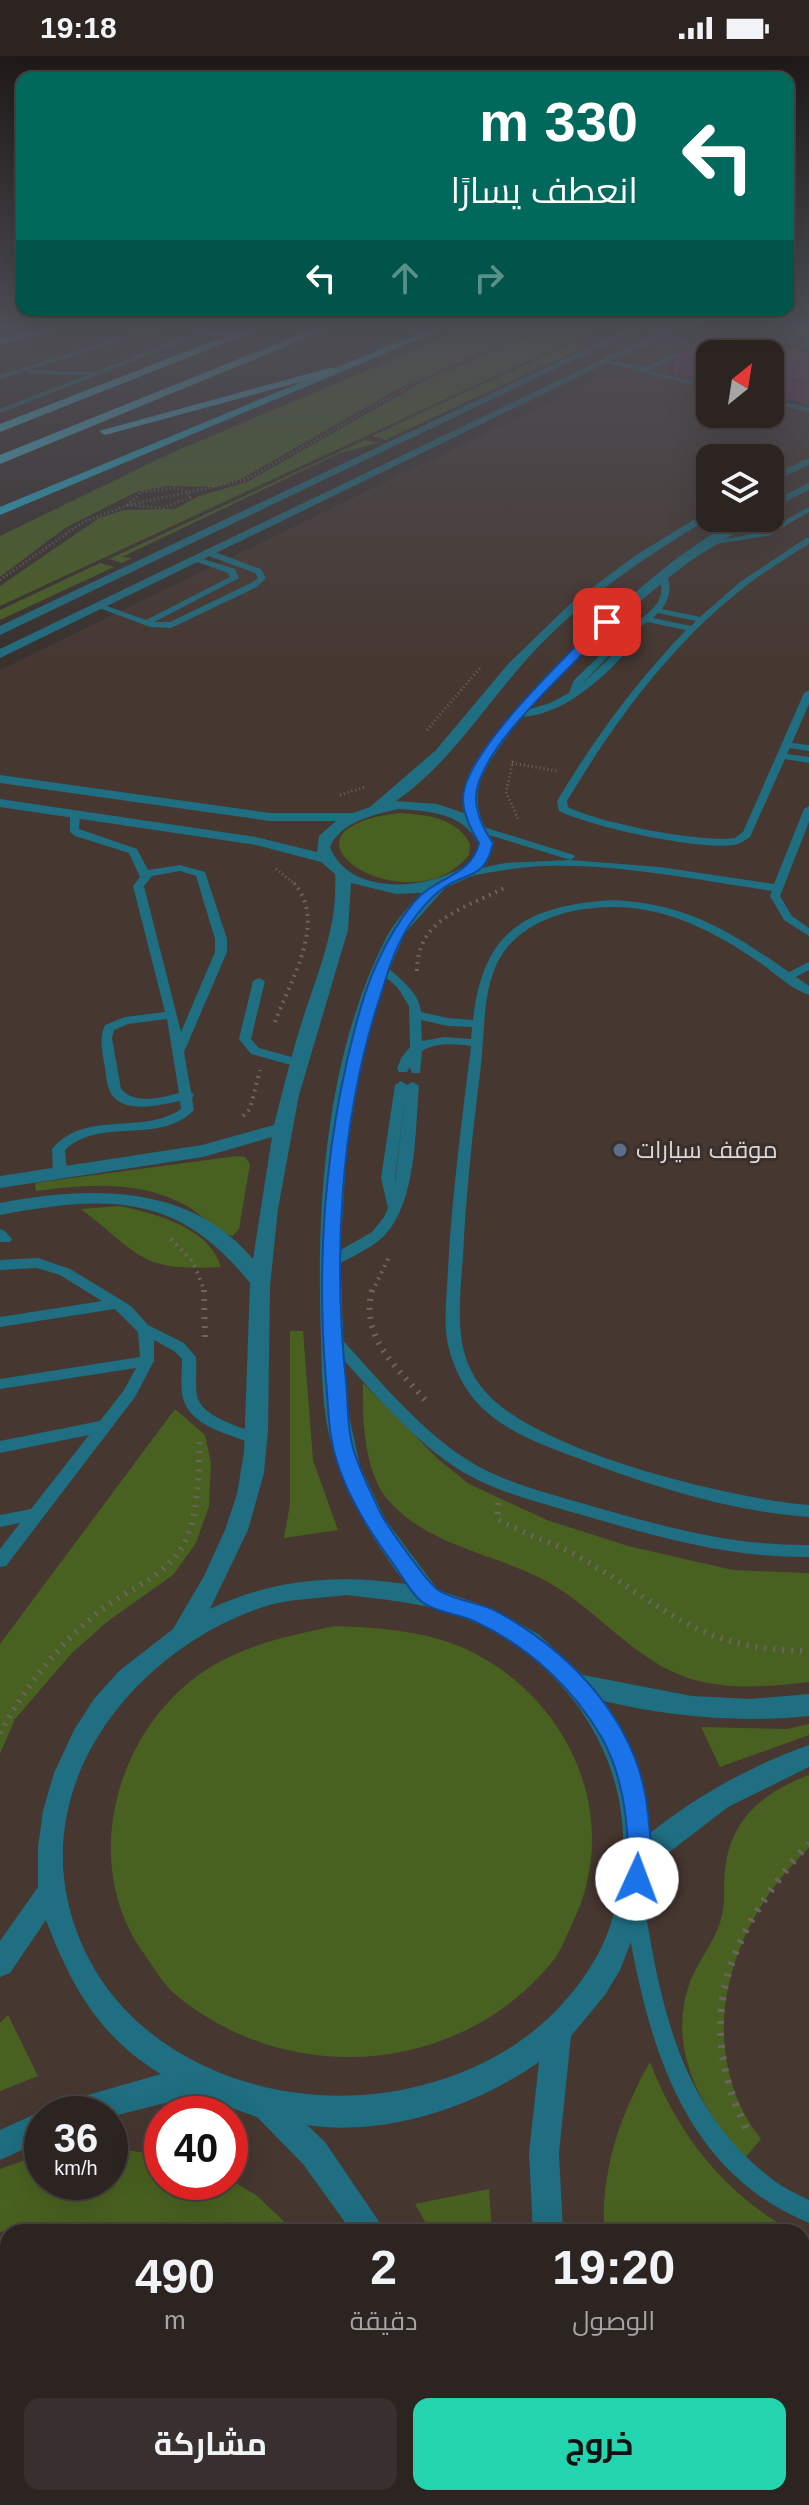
<!DOCTYPE html>
<html lang="ar">
<head>
<meta charset="utf-8">
<style>
  body { margin:0; font-family:Helvetica,Cairo,sans-serif; background:#37302e; color:#f1f3f6; direction:rtl; height:100vh; display:flex; flex-direction:column; font-size:30px; white-space:nowrap }
  * { box-sizing:border-box; margin:0 }
  p { font-size:26px; color:#a6a4a5 }
  .icon { flex:none; width:44px; height:44px; fill:none; stroke:currentColor; stroke-width:2; stroke-linecap:round; stroke-linejoin:round }
  .map { position:relative; flex:1; overflow:hidden; direction:ltr }
  .panel { position:absolute; left:0px; top:2168px; width:810px; height:282px; display:flex; flex-direction:column; background:#2b2421; border-radius:24px 24px 0 0; box-shadow:0 8px 32px #0002,0 0 0 2px #47413f; direction:rtl }
  .panel>* { flex:none }
  .banner { position:absolute; left:16px; top:16px; width:778px; height:244px; border-radius:16px; box-shadow:0 8px 32px #0002,0 0 0 2px #47413f; direction:rtl; background:#00695c; color:#fff; overflow:hidden }
  .needle { width:52px; rotate:30deg }
  .controls { position:absolute; left:696px; top:284px; display:grid; gap:16px }
  .controls a { display:grid; place-items:center; width:88px; height:88px; border-radius:16px; background:#2b2421; box-shadow:0 8px 32px #0002,0 0 0 2px #47413f; font-size:40px }
  .speed { position:absolute; left:24px; top:2040px; display:flex; gap:16px; font-size:40px; font-weight:700; text-align:center }
  .speed>* { display:grid; place-content:center; width:104px; height:104px; border-radius:50%; background:#2b2421; box-shadow:0 8px 32px #0002,0 0 0 2px #47413f; line-height:1 }
  .speed small { font-size:20px; font-weight:400 }
  .speed .limit { border:12px solid #d22; background:#fff; color:#111 }
  .pin { position:absolute; display:grid; place-items:center; width:68px; height:68px; color:#fff; margin:-34px; border-radius:16px; box-shadow:0 4px 12px #0006 }
  .me { position:absolute; width:88px; margin:-44px; rotate:2deg; stroke-linejoin:round; filter:drop-shadow(0 0 6px #0008) }
  .turn { display:flex; align-items:center; gap:28px; height:168px; padding:0 24px; font-size:36px }
  .turn .icon { width:104px; height:104px; stroke-width:2.5 }
  .turn b { display:block; font-size:56px; line-height:68px }
  .lanes { display:flex; align-items:center; height:76px; padding:0 24px; background:#0003; justify-content:center; gap:40px; direction:ltr }
  .lanes .off { opacity:.35 }
  .eta { display:flex; justify-content:space-evenly; align-items:center; height:136px; text-align:center }
  .eta b { font-size:48px; font-weight:700; line-height:56px }
  .cta { display:flex; gap:16px; margin-top:auto; padding:16px 24px }
  .cta a { flex:1; height:92px; border-radius:16px; background:#23d5af; color:#111; font-size:32px; font-weight:700; line-height:92px; text-align:center }
  .cta a+a { background:#37302e; color:#f1f3f6 }
  .status { display:flex; justify-content:space-between; align-items:center; height:56px; padding:0 40px; background:#2b2421; direction:ltr }
  .status svg { height:22px; fill:currentColor }
  .map>svg:first-child { display:block }
  .built { fill:#463730; fill-rule:evenodd }
  .green { fill:#496120 }
  .lines { fill:none; stroke-linecap:round; stroke-linejoin:round }
  .path-far3 { stroke:#6c6460; stroke-width:3; stroke-dasharray:1 3; stroke-linecap:butt }
  .path-far2 { stroke:#6c6460; stroke-width:4; stroke-dasharray:2 5; stroke-linecap:butt }
  .path-far1 { stroke:#6c6460; stroke-width:6; stroke-dasharray:2 7; stroke-linecap:butt }
  .path { stroke:#6c6460; stroke-width:7; stroke-dasharray:3 9; stroke-linecap:butt }
  .service { fill:#1f6e81; fill-rule:evenodd }
  .tertiary { fill:#1f6e81; fill-rule:evenodd }
  .trunk { fill:#25aecb; fill-rule:evenodd }
  .motorway { fill:#4ab7d2; fill-rule:evenodd }
  .wall { fill:#72345e }
  .building { fill:#843d6d; stroke:#5c2b4c; stroke-width:2 }
  .route { fill:#1a73e8; stroke:#114b97; stroke-width:2 }
  .service-dot { fill:#5c6f8a; stroke:#39302c; stroke-width:3 }
  .labels { text-anchor:middle; stroke-width:6; stroke-linejoin:round; paint-order:stroke }
  .poi-label { font-size:24px; fill:#ded8d6; stroke:#39302c; text-anchor:start }
</style>
</head>
<body>
<div class="status"><b>19:18</b><svg viewBox="0 0 49 12"><path d="M0 12V9h3v3zM5 12V6h3v6zM10 12V3h3v9zM15 12V0h3v12zM26 1h20v11H26zM47 4h2v5h-2z"/></svg></div>
<div class="map">
<svg width="809" height="2449" viewBox="0 0 809 2449">
  <rect width="100%" height="100%" fill="#39302c"/>
  <path class="built" d="M697 274H809V2449H0V614ZM710 298H770V358H710ZM710 402H770V462H710ZM42 2058H110V2126H42ZM162 2058H230V2126H162ZM8 2176H802V2442H8Z"/>
  <g class="green">
    <path d="M463 274H530L396 334 241 423 215 431 167 430 136 436 65 472 0 521V480L171 397Z"/>
    <path d="M544 274H594L0 550V530L99 462 124 454 175 453 199 440 247 426 428 323Z"/>
    <path d="M574 286 586 290 385 384 372 380Z"/>
    <path d="M365 384 378 387 340 397 122 501 132 502 122 507 109 503Z"/>
    <path d="M100 507 114 511 0 564V554Z"/>
    <path d="M400 757C427 759 457 762 470 788L469 799C411 873 253 774 400 757Z"/>
    <path d="M237 1100 245 1101 250 1108 239 1173 233 1180C218 1179 202 1158 187 1150 140 1124 88 1128 36 1135L35 1127Z"/>
    <path d="M120 1150C156 1158 209 1171 221 1211 139 1216 140 1198 81 1153Z"/>
    <path d="M290 1275H303L313 1404 338 1474 284 1482 290 1448Z"/>
    <path d="M363 1327 438 1403 469 1428 547 1464 628 1490 733 1514 809 1517V1626C765 1631 713 1636 671 1615 626 1593 592 1551 548 1526 495 1497 429 1491 388 1444 364 1416 362 1362 363 1327Z"/>
    <path d="M175 1353 205 1379 211 1407 209 1450 196 1487 173 1519 108 1565 72 1597 15 1663 0 1698V1588Z"/>
    <path d="M335 1570C384 1572 432 1575 476 1598 574 1650 622 1767 572 1868 566 1880 561 1896 552 1906 459 2020 288 2032 176 1939 164 1929 154 1912 145 1899 80 1811 113 1680 200 1618 241 1589 288 1580 335 1570Z"/>
    <path d="M809 1668V1679L720 1711 701 1671 787 1673Z"/>
    <path d="M809 1719V1792C729 1866 690 1991 761 2083L745 2102C702 2055 667 1994 689 1929 697 1905 715 1887 721 1863 726 1846 723 1830 725 1814 730 1763 764 1736 809 1719Z"/>
    <path d="M8 1959 38 2020 0 2035V1967Z"/>
    <path d="M650 2006C678 2079 724 2137 793 2176H604C601 2114 620 2059 650 2006Z"/>
    <path d="M110 2091 162 2100V2126L230 2124 256 2139 295 2176C255 2176 211 2181 171 2176 109 2168 63 2160 0 2176V2113L42 2098V2126H110Z"/>
    <path d="M489 2133 492 2176H431L415 2148Z"/>
    <path d="M809 2289V2449H761V2442H802V2300Z"/>
  </g>
  <g class="lines">
    <g class="path-far3">
      <path d="M174 432 187 435 190 441 164 452 128 449 141 436Z"/>
      <path d="M0 524 83 466 128 449 245 424 422 323 537 274"/>
      <path d="M427 674 480 612"/>
      <path d="M513 705 506 736 519 765"/>
      <path d="M512 707 557 715"/>
      <path d="M340 739 365 731"/>
      <path d="M276 813 296 829"/>
    </g>
    <g class="path-far2">
      <path d="M417 915C417 861 467 852 504 832"/>
      <path d="M275 966C290 925 328 866 294 827"/>
      <path d="M243 1060 250 1053 260 1014"/>
      <path d="M171 1183 193 1206 205 1236"/>
      <path d="M372 1236 390 1199"/>
    </g>
    <g class="path-far1">
      <path d="M204 1234 205 1285"/>
      <path d="M372 1234C360 1282 396 1310 425 1344"/>
      <path d="M498 1447 497 1463C524 1479 554 1486 581 1502 670 1553 697 1594 809 1595"/>
      <path d="M0 1677C26 1630 58 1588 100 1555 127 1533 164 1522 182 1491 200 1459 198 1419 200 1383"/>
    </g>
    <g class="path">
      <path d="M746 2072C691 1959 731 1875 809 1787"/>
      <path d="M0 2262 8 2261"/>
      <path d="M802 2290 809 2281"/>
      <path d="M345 2442 348 2449"/>
      <path d="M754 2442V2449"/>
    </g>
    <g class="service">
      <path d="M156 274 160 276 120 285 28 314 95 316 174 285 175 283 192 279 195 274 246 278 243 280H198L0 357V353L87 319 29 318 27 315 0 323V319L117 282Z"/>
      <path d="M710 274C720 274 729 278 739 278 746 278 752 274 760 274L743 283Z"/>
      <path d="M803 274 809 276 794 284 809 288V292L785 285Z"/>
      <path d="M657 279 698 290 648 315 710 329V333L602 306 605 304 646 311 689 290 657 281Z"/>
      <path d="M770 343 809 352V356L770 347Z"/>
      <path d="M809 451V456L768 480 709 489 705 487 763 476Z"/>
      <path d="M806 482H809V488C788 501 767 514 747 529 673 586 616 663 567 745L568 751C599 767 701 787 735 782L743 776 804 637 809 634V648L792 687 809 689V695L790 692 787 698 809 701V707L785 703 750 781C744 785 740 788 733 789 697 794 592 771 559 755L557 745C594 683 636 626 686 574L647 566 631 577 624 575C636 564 657 556 661 538 662 531 660 524 660 518H666C672 531 670 541 662 553L700 561 740 526ZM658 557 696 565 691 570 653 562Z"/>
      <path d="M206 495H212L261 513 266 522 257 531 171 572 150 571 94 550 101 548 146 564 230 521 228 517 194 505 193 503 197 501 235 513 239 522 154 566H170L251 527 258 522 255 517 206 499Z"/>
      <path d="M616 584 620 587 619 589 581 629 624 588 631 590C605 622 560 662 517 661V657L550 647 569 637 574 624Z"/>
      <path d="M809 750V766L780 840 792 860 809 872V880L784 864 770 840 772 835C697 824 621 808 545 810 518 811 492 816 466 821L461 818 466 815 505 807 570 804 473 774 472 772 477 769 574 799 575 801 570 804 660 811 774 828 804 753Z"/>
      <path d="M75 755 80 758 79 773 137 793 148 814 180 809 205 816 227 883V896L184 996 191 1036 194 1039 192 1042 194 1054C159 1090 101 1060 65 1094L67 1115 60 1119 53 1115 52 1093C85 1053 142 1080 181 1053L180 1045C160 1049 119 1060 109 1033 106 1026 106 1015 104 1007 102 993 99 983 105 969L125 961 165 956 133 830 140 821 129 797 75 780 70 776V758ZM180 815 196 820 215 883V896L181 976 144 830 152 820ZM167 963 179 1037C160 1042 136 1049 121 1033L112 982 114 974 128 968Z"/>
      <path d="M612 844C688 848 728 874 789 916L809 906V914L796 921 809 930V939C790 932 776 918 759 906 707 870 651 843 585 853 554 857 521 871 503 897 482 928 485 974 481 1009 473 1073 466 1137 463 1201 461 1226 458 1254 461 1279 463 1299 471 1319 484 1334 533 1395 731 1443 809 1449V1461C729 1455 649 1430 575 1401 545 1390 513 1378 489 1358 470 1343 457 1320 450 1297 442 1270 447 1241 448 1213 452 1138 462 1064 471 990 454 988 437 986 422 995L420 1017H412L410 1011 407 1016H399L397 1013 401 1002 410 991 409 950 398 932 376 912 382 909 386 910C399 922 420 937 421 956L448 962 473 964C483 874 526 850 612 844ZM421 964 448 970 472 971 471 983 444 981 422 985Z"/>
      <path d="M259 922 265 925 251 983 259 992 302 1004 304 1007 302 1010 298 1011 251 998 239 983 253 925Z"/>
      <path d="M401 1025 407 1029 413 1026 419 1030C415 1075 417 1144 385 1179 376 1188 365 1194 354 1200 344 1205 335 1211 325 1209L323 1206 325 1203 372 1176 384 1161 388 1152 381 1122 395 1029ZM405 1042 395 1126V1122Z"/>
      <path d="M0 1173 5 1175 12 1183 10 1186H0Z"/>
      <path d="M38 1202 70 1213 123 1245 132 1251 148 1269 184 1287 196 1301C197 1314 195 1328 197 1340 202 1362 244 1372 262 1379L265 1383 262 1387H252C228 1378 190 1370 183 1342 180 1330 182 1315 182 1303L174 1295 154 1284V1305L135 1341 6 1510 0 1511V1493L20 1467 0 1471V1459L31 1453 89 1379 0 1397V1385L100 1365 124 1334 136 1312 0 1333V1323L140 1301 138 1276 115 1253 0 1271V1261L102 1245 60 1219 37 1212 0 1214V1204Z"/>
      <path d="M331 1276 336 1277C376 1320 414 1368 463 1401 500 1426 545 1436 588 1449 661 1470 732 1490 809 1489V1501C730 1502 658 1481 582 1459 538 1446 490 1435 452 1409 403 1375 366 1327 326 1285L324 1281Z"/>
      <path d="M635 1844 642 1847 645 1853C662 1957 683 2055 772 2123 783 2132 797 2138 809 2144V2167C678 2113 646 1979 625 1853L628 1847Z"/>
      <path d="M8 2180V2202L0 2203V2181Z"/>
      <path d="M809 2195V2221L802 2224V2198Z"/>
      <path d="M419 2442H445L448 2449H422Z"/>
      <path d="M690 2442H714L713 2449H689Z"/>
    </g>
    <g class="tertiary">
      <path d="M625 274H637L0 579V570Z"/>
      <path d="M663 274H675L0 602V593Z"/>
      <path d="M809 402V409L770 427V420Z"/>
      <path d="M809 427V434L770 453V446Z"/>
      <path d="M710 454V462C648 499 588 539 538 591 490 641 454 705 396 745L437 748 464 757C462 739 464 725 473 710 504 655 695 462 755 462 736 479 710 491 689 506 641 541 484 679 478 736 476 757 484 770 494 787L487 807 474 819 445 832 405 877 381 933 366 984 347 1090 340 1199 346 1346 360 1410 385 1463 438 1534 491 1552 538 1578 583 1619 692 1640 750 1643 809 1638V1660C739 1667 672 1661 603 1645 632 1681 647 1733 649 1778 698 1739 750 1710 809 1689V1711L728 1751 650 1811 643 1855 620 1914 605 1939 571 1980 559 2097 563 2176H533L529 2097 539 2006C475 2051 386 2081 307 2069L325 2086 386 2176H352L303 2108 257 2061 196 2039 110 2061V2058H59L64 2048 74 2043 161 2018C100 1982 70 1928 46 1864L10 1917 0 1921V1885L38 1831V1791L43 1755 54 1717 74 1674 94 1643 119 1615 173 1573 204 1520 225 1474 237 1438 244 1396 250 1227C178 1136 107 1139 0 1159V1147C90 1130 189 1127 253 1203L272 1081 203 1101 0 1132V1120L202 1089 274 1069C283 1033 292 997 303 962 319 914 338 870 335 818L321 806 256 789 0 751V743L256 781 317 796 319 780 336 765H270L0 727V719L270 757H353L370 751 436 694 509 607 569 549 636 499ZM399 753C429 755 463 757 478 787L475 802C440 834 350 844 330 791 340 766 375 758 399 753ZM351 827 396 838 422 837C408 851 394 866 385 884 325 1003 316 1151 321 1282 322 1318 322 1355 332 1390 346 1442 374 1486 406 1528 338 1518 273 1523 210 1553L248 1474 264 1417 268 1375 270 1230 278 1153 299 1039 348 874ZM346 1539C387 1544 431 1547 469 1564 572 1608 639 1713 620 1826 616 1854 609 1881 594 1905 553 1975 484 2017 406 2033 266 2062 102 1996 68 1846 38 1713 143 1591 263 1551 289 1542 319 1543 346 1539Z"/>
      <path d="M42 2055 49 2058H42V2085L0 2104V2074Z"/>
      <path d="M469 2442H503L505 2449H471Z"/>
      <path d="M602 2442H636L639 2449H605Z"/>
    </g>
    <g class="trunk">
      <path d="M34 274H52L0 289V283Z"/>
      <path d="M427 274H441L0 459V451Z"/>
    </g>
    <g class="motorway">
      <path d="M241 274H257L0 376V368Z"/>
      <path d="M311 274H326L0 408V399Z"/>
      <path d="M333 311 337 316 105 379 99 375Z"/>
    </g>
  </g>
  <path class="wall" d="M809 296V348L770 339V298H710V325L673 317 675 297Z"/>
  <path class="building" d="M715 277 809 296V327L770 318V298H710V305L675 297Z"/>
  <linearGradient id="sky" x2="0" y2="1"><stop stop-color="#1f1a18"/><stop offset="0.44" stop-color="#4e4e56"/><stop offset="1" stop-color="#4e4e56" stop-opacity="0"/></linearGradient>
  <rect width="809" height="617" fill="url(#sky)"/>
  <path class="route" d="M603 563 613 566C580 605 478 689 476 741 476 758 484 774 493 787 485 825 466 815 442 833 426 845 408 868 400 886 390 904 386 924 379 944 340 1065 333 1200 346 1326 348 1346 347 1368 352 1388 357 1410 370 1434 380 1456 385 1467 429 1529 438 1534 455 1545 478 1546 496 1555 572 1596 640 1668 648 1758 650 1782 656 1808 646 1830L637 1834 628 1830C624 1820 628 1812 628 1801 628 1761 621 1717 602 1682 573 1632 530 1592 478 1567 462 1558 435 1557 421 1545 410 1536 401 1518 392 1506 366 1471 340 1429 332 1386 328 1366 328 1345 326 1325 316 1206 325 1087 355 972 367 925 384 883 414 846 436 820 471 821 479 787 471 774 463 758 463 742 465 694 569 598 603 563Z"/>
  <circle class="service-dot" cx="620" cy="1094" r="8"/>
  <g class="labels">
    <g class="poi-label">
      <text x="636" y="1102">موقف سيارات</text>
    </g>
  </g>
</svg>
<div class="controls">
<a><svg class="needle" viewBox="-14 -14 28 28"><path d="M0-13l5 13h-10z" fill="#e53935"/><path d="M0 13l5-13h-10z" fill="#a6a4a5"/></svg></a>
<a><svg class="icon" aria-label="layers" viewBox="0 0 24 24"><path d="M12 4l9 5-9 5-9-5zM3 14l9 5 9-5"/></svg></a>
</div>
<div class="speed"><div>36<small>km/h</small></div><div class="limit">40</div></div>
<div class="pin" style="left:607px;top:566px;background:#d93025"><svg class="icon" aria-label="arrive" viewBox="0 0 24 24"><path d="M6 21V4h12l-3 4 3 4H6"/></svg></div>
<svg class="me" style="left:637px;top:1823px" viewBox="-20 -20 40 40"><circle r="19" fill="#fff"/><path d="M0-13L10 11 0 6-10 11z" fill="#1a73e8"/></svg>
<div class="banner">
<div class="turn"><svg class="icon" aria-label="left" viewBox="0 0 24 24"><path d="M17 20v-9H6M10 6l-5 5 5 5"/></svg><div><b>330 m</b>انعطف يسارًا</div></div>
<div class="lanes"><svg class="icon" aria-label="left" viewBox="0 0 24 24"><path d="M17 20v-9H6M10 6l-5 5 5 5"/></svg><svg class="icon off" aria-label="ahead" viewBox="0 0 24 24"><path d="M12 20V5M6 11l6-6 6 6"/></svg><svg class="icon off" aria-label="right" viewBox="0 0 24 24"><path d="M7 20v-9h11M14 6l5 5-5 5"/></svg></div>
</div>
<section class="panel">
<div class="eta">
<div><b>19:20</b><p>الوصول</p></div>
<div><b>2</b><p>دقيقة</p></div>
<div><b>490</b><p>m</p></div>
</div>
<div class="cta"><a>خروج</a><a>مشاركة</a></div>
</section>
</div>
</body>
</html>
